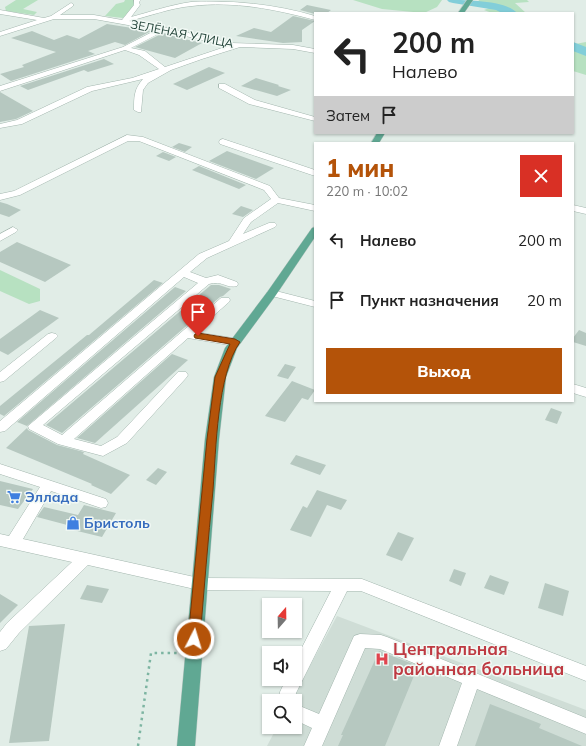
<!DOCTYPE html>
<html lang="ru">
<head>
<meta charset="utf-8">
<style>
  body { margin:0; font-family:Mulish,sans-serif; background:#f2f2f2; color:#222; height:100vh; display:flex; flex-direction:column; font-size:15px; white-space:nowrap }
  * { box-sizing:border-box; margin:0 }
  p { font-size:13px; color:#767676 }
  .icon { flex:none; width:22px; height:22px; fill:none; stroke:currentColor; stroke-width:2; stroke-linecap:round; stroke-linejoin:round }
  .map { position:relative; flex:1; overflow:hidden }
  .drawer { position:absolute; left:314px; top:142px; width:260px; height:260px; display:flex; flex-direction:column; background:#fff; border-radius:0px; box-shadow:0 1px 3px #0004 }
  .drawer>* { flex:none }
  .hud { position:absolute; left:314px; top:12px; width:260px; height:122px; border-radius:0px; box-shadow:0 1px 3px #0004; background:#fff; color:#222; overflow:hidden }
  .needle { width:26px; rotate:20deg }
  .controls { position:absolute; left:262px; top:598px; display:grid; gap:8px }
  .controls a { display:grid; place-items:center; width:40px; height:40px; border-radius:0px; background:#fff; box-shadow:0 1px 3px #0004; font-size:20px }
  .pin { position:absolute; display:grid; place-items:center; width:34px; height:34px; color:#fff; margin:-41px -17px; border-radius:50% 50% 50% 0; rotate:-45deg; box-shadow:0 0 4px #0007 }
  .pin .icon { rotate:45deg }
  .me { position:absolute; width:44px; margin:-22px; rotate:5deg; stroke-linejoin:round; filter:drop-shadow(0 0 3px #0008) }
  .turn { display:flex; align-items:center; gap:14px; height:84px; padding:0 12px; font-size:18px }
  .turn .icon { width:52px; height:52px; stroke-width:2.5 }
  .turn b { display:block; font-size:28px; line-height:34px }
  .then { display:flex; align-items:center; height:38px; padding:0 12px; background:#0003; gap:8px; font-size:15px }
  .round { display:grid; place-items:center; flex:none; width:42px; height:42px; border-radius:0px; background:#f2f2f2 }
  .head { display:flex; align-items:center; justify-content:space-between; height:68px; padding:0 12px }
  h1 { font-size:24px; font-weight:800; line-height:30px; color:#b45309 }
  .button { display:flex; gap:8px; margin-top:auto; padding:8px 12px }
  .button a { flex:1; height:46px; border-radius:0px; background:#b45309; color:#fff; font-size:16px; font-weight:800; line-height:46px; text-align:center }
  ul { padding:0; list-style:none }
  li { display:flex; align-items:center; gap:12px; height:60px; padding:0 12px }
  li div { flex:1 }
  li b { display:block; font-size:15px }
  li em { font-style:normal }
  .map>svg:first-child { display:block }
  .built { fill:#cfddd6 }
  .green { fill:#b7e1c1 }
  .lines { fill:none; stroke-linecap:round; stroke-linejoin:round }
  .river { fill:#82ced9; fill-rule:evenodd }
  .building { fill:#b6c8c0 }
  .minor-casing { stroke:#a3b6ae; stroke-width:1 }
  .major-casing { stroke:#c0cac7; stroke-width:1 }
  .path { stroke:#7db5a2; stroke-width:2.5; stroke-dasharray:2.5 4; stroke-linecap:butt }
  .minor { fill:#fff; fill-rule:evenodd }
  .major { fill:#60a893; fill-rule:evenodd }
  .route { fill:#b45309; stroke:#753606 }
  .labels { text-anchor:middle; stroke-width:3; stroke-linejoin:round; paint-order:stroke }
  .far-street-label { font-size:12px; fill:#1f4036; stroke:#f2f9f5 }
  .shop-label { font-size:14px; font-weight:bold; fill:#366cbe; stroke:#f2f9f5; text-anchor:start }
  .near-health-label { font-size:17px; font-weight:bold; fill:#be3a42; stroke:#f2f9f5; text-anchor:start }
</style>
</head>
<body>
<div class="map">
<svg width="586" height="746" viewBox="0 0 586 746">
  <rect width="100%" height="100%" fill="#e1ede7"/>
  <path class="built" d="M337 616 586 710V746H267L277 727H295V701H291Z"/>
  <g class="green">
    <path d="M16 0H38L23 9 37 12 34 15 6 11 5 7Z"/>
    <path d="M125 0H136L134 2 135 5 123 18 105 16 116 4 124 2Z"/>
    <path d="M353 0H442L437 7 424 13 382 9Z"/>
    <path d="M479 0H527L529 2 515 3 526 13H492L484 10 492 7 477 4Z"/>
    <path d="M573 40 575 44 586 42V75L573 71Z"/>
    <path d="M0 270 40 289V301L29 304 0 291Z"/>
  </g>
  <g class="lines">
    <g class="river">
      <path d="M447 0C464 0 506 0 517 13H502L496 10 453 3 449 2Z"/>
      <path d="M573 42 586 47V56L573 51Z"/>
    </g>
  </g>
  <g class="building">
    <path d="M307 5 331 10 327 13H315V14L300 10Z"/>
    <path d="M293 16 315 21 302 30V42L283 43 236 36 254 28 271 32Z"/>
    <path d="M107 24 151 31 125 45 115 42 88 51 95 54 11 81 0 74 24 67 22 65 56 52 11 38 32 31 54 40 67 35 79 39Z"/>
    <path d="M163 33 180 38 202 43 175 58 135 47Z"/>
    <path d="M104 59 114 64 88 72 84 70 28 90 20 86Z"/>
    <path d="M209 67 225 73 187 90 173 84Z"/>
    <path d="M256 78 279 85 278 86 291 90 277 96 241 86Z"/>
    <path d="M0 92 33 111 16 119 0 122Z"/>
    <path d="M179 143 192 147 185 152 172 147Z"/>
    <path d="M227 151 274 168 256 179 209 161Z"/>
    <path d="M163 152 176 157 169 161 156 156Z"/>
    <path d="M199 166 246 185 239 189 192 170Z"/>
    <path d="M0 202 7 204 21 210 9 217 0 214Z"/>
    <path d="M241 206 253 210 243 217 232 214Z"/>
    <path d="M17 242 71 265 45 282 0 262V252Z"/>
    <path d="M154 280 163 283 4 416 0 414V406L87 335H89Z"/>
    <path d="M211 285H219L231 289 223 296 220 297 62 433 46 425Z"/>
    <path d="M175 287 186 291 27 426 17 422Z"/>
    <path d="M40 310 59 318 8 355 0 351V339Z"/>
    <path d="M579 330 586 333V346L573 342V338Z"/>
    <path d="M172 354 188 360 95 443 77 438Z"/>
    <path d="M285 364 296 367 288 379 277 376Z"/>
    <path d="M292 381 315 390 308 400 302 398 285 422 265 416Z"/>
    <path d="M551 408 562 412 557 424 545 420Z"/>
    <path d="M27 428 28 430 57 445 84 452 83 454 130 475 111 494 91 485 92 484 6 448Z"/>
    <path d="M296 455 326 465 320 475 290 464Z"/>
    <path d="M158 468 167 472 156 485 146 480Z"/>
    <path d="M0 481 33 489 18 509 0 505Z"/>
    <path d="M317 490 347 500 341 510 327 505 311 537 290 530 303 506 307 508Z"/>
    <path d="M84 505 116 513 102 537 69 529 71 526 37 517 44 507 78 515Z"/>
    <path d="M398 532 414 538 402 561 386 555Z"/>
    <path d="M454 569 466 573 461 586 449 581Z"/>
    <path d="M490 575 509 582 504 595 484 588Z"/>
    <path d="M545 583 569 591 563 616 538 608Z"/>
    <path d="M87 585 109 589 102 603 80 599Z"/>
    <path d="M0 594 18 605 0 623Z"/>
    <path d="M65 624 49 741 9 743 29 626Z"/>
    <path d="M379 651 418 666 385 746H338L343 735H341Z"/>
    <path d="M490 704 541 724 539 728 582 746H475Z"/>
  </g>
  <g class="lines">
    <g class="minor-casing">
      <g id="minor">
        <path d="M134 0H141L139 2 140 5 131 17C150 12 170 5 191 2 232 0 275 4 315 16V20C274 9 234 1 192 6 170 8 150 16 129 21L163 27 231 43 293 45 315 49V53L293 49 240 47 202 59 171 70 148 83 143 90 141 112H138L134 110C134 97 134 89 143 79L92 91 22 124 0 128V124L17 120 87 87 132 78 159 69 139 55 125 50 0 91V86L123 47 156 30 94 19H54L0 36V32L37 20 0 14V10L44 18 51 16 71 3 73 4V6L60 15H94L122 20 134 5ZM164 31 228 46 165 67 145 51 131 48Z"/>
        <path d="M219 84H225L255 100 315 117V121L249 104 219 88Z"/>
        <path d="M127 135 143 137 270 186 279 198 315 205V211L278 203 251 222 243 234 269 223H275L277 225 275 227 207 258 190 272 206 278 218 275 237 282 238 284 237 286C226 289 223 280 209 284L43 425 62 435 221 298H229L230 300 229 302 195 332 239 339 241 342 239 345 235 346 188 338 74 439 101 446 117 437 178 372H186L188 375 186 378 127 443 103 456 58 444 29 429 28 426 198 283 184 277 5 431 0 432V421L199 254 229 241 244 218 271 199 264 190 139 141H128L20 195 0 200V194L14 191Z"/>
        <path d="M223 139 315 170V176L220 144 219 142 220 140Z"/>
        <path d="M573 205 586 208V214L573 211Z"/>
        <path d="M13 227 18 230 16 232 0 241V234Z"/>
        <path d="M272 290 315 301V307L268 295 267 293 268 291Z"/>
        <path d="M52 333 56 334 58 336 56 338 4 381 0 382V372L48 334Z"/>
        <path d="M573 384 586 388V397L573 393Z"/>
        <path d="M0 464 106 499 108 503 106 507 101 508 51 491 23 539 199 578 362 579 586 666V681L361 591H347L296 693 295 702 278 701 280 692 286 679H295V661L331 591 199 590 88 565 19 633 6 649 0 651V632L7 623 72 562 0 546V534L9 536 40 487 0 474Z"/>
        <path d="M360 634 381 635 387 637 586 718V734L477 689 457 746H439L462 683 380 649 365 648 322 746H304L312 728 295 720V704L319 714 354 636Z"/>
      </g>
    </g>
    <g class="major-casing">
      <g id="major">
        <path d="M467 0H473L464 13H458Z"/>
        <path d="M377 133H385L379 143H371Z"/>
        <path d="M315 227V237L276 295 237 348 226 377 219 439 195 746H177L205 439 214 377 225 348 268 291 312 228Z"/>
      </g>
    </g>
    <path class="path" d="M138 746 151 653H180"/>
    <use href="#minor" class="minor"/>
    <use href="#major" class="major"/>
  </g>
  <path class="route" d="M198 333 235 339 240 342C217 375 216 449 213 490 208 540 204 590 200 639L199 643 194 645 190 643 188 639 207 439 215 377 230 344 195 338 194 336 195 334Z"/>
  <defs>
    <g id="supermarket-bare" transform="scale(1.08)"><path d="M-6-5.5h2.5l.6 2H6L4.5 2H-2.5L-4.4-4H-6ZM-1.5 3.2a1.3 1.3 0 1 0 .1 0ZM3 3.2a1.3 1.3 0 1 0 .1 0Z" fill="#3f7fe0" stroke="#f2f9f5" stroke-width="2.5" paint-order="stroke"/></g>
    <g id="shop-bare" transform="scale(1.08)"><path d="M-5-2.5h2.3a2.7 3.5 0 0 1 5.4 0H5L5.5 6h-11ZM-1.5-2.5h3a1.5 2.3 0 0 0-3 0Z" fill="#3f7fe0" stroke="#f2f9f5" stroke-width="2.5" paint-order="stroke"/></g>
    <g id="hospital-bare" transform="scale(1.08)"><path d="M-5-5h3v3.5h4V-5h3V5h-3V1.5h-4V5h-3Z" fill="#e0444e" stroke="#f2f9f5" stroke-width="2.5" paint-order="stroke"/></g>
  </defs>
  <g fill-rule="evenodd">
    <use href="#supermarket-bare" x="14" y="497"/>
    <use href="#shop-bare" x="73" y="523"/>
    <use href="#hospital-bare" x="382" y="659"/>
  </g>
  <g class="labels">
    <g class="far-street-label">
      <text transform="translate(182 34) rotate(11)" y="4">ЗЕЛЁНАЯ УЛИЦА</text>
    </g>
    <g class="shop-label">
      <text x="25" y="502">Эллада</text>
      <text x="84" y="528">Бристоль</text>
    </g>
    <g class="near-health-label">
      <text x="393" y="655">Центральная<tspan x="393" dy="20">районная больница</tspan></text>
    </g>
  </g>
</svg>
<div class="controls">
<a><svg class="needle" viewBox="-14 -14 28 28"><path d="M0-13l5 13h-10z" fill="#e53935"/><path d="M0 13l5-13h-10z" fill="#767676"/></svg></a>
<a><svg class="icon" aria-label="sound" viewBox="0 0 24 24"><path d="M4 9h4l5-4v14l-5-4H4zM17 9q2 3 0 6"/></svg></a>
<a><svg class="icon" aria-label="search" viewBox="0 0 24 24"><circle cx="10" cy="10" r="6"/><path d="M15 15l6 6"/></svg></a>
</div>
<div class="pin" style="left:198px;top:336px;background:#d93025"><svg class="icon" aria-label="arrive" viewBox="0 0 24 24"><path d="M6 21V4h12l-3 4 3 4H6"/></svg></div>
<svg class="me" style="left:194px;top:639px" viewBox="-20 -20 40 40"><circle r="17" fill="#b45309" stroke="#fff" stroke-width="3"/><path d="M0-11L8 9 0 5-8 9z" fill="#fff"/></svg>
<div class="hud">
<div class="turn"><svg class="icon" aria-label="left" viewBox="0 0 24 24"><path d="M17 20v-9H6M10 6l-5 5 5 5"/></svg><div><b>200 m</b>Налево</div></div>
<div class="then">Затем<svg class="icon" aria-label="arrive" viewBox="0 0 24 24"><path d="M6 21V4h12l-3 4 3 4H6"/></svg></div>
</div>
<section class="drawer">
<div class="head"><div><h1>1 мин</h1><p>220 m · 10:02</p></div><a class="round" style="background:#d93025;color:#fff"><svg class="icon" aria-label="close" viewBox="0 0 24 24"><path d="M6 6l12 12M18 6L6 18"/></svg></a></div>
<ul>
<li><svg class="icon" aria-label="left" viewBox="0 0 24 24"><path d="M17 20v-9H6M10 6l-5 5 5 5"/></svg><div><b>Налево</b></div><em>200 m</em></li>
<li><svg class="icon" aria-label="arrive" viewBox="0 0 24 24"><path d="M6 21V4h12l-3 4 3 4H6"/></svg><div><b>Пункт назначения</b></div><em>20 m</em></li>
</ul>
<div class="button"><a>Выход</a></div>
</section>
</div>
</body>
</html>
